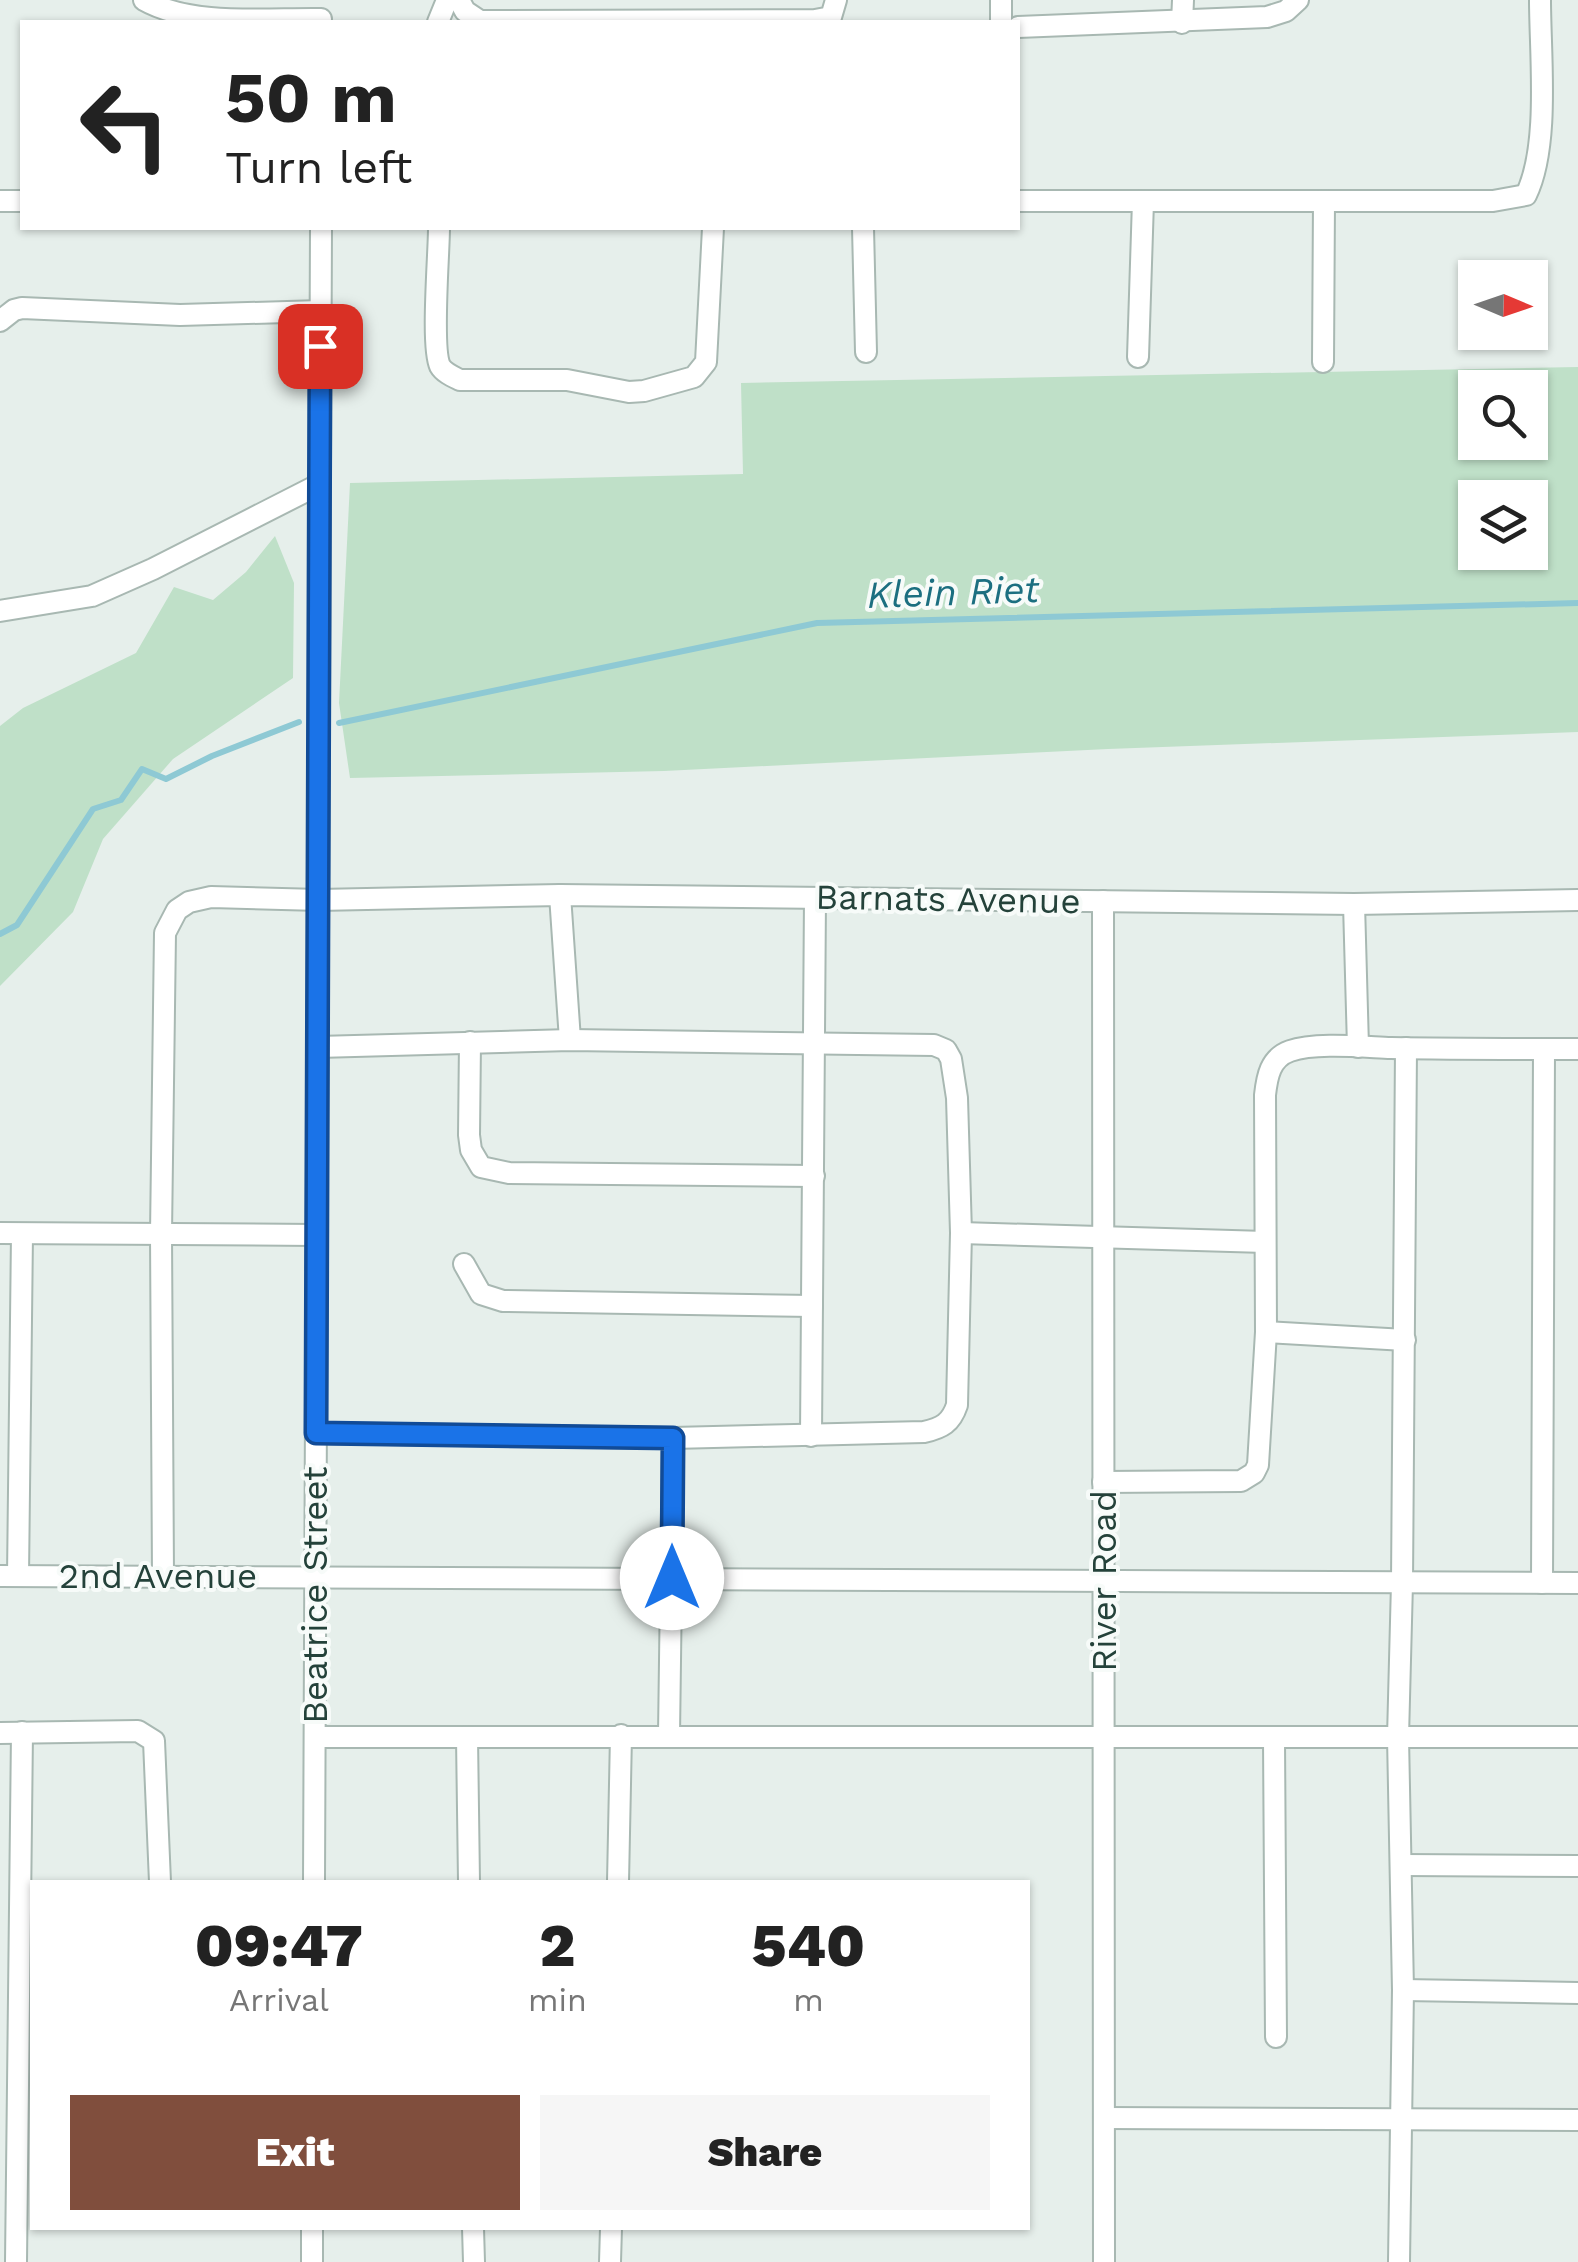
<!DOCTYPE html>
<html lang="en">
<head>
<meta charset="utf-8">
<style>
  body { margin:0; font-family:"Work Sans",sans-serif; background:#f6f6f6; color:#222; height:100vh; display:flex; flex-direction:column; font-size:38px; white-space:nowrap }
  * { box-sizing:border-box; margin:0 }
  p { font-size:32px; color:#767676 }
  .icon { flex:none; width:55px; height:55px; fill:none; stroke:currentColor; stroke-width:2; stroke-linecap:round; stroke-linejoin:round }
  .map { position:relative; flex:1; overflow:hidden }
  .drawer { position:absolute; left:30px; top:1880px; width:1000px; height:350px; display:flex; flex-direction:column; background:#fff; border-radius:0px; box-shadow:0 2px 8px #0004 }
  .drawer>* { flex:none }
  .top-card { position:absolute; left:20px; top:20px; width:1000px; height:210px; border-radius:0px; box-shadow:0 2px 8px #0004; background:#fff; color:#222; overflow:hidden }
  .needle { width:65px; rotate:92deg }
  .controls { position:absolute; left:1458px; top:260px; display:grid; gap:20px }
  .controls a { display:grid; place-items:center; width:90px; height:90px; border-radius:0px; background:#fff; box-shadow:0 2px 8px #0004; font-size:50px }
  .pin { position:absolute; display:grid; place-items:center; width:85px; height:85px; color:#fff; margin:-42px; border-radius:20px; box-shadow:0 5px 15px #0006 }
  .me { position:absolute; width:110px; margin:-55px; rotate:0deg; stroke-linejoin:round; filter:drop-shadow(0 0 8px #0008) }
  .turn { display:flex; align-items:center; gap:35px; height:210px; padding:0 40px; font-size:45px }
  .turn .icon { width:130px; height:130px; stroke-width:2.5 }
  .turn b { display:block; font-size:70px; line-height:85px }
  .eta { display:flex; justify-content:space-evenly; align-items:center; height:170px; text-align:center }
  .eta b { font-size:60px; font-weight:800; line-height:70px }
  .cta { display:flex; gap:20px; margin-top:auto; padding:20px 40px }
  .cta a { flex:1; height:115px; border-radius:0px; background:#804e3d; color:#fff; font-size:40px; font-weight:800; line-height:115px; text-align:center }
  .cta a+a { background:#f6f6f6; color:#222 }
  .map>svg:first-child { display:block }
  .green { fill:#bfe0c8; fill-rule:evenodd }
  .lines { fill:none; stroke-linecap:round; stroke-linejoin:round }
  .stream { stroke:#8ec9d4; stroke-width:6 }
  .minor-casing { stroke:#a8b8b2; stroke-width:24 }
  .minor { stroke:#fff; stroke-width:20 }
  .route-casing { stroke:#114b97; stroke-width:25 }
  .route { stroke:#1a73e8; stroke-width:18 }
  .labels { text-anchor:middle; stroke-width:8; stroke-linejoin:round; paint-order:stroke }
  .street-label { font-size:35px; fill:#24423a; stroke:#f7fbf9 }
  .water-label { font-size:38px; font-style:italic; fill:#1c6f80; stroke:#f7fbf9 }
</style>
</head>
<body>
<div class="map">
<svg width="1578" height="2262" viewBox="0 0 1578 2262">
  <rect width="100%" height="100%" fill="#e6efeb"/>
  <g class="green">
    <path d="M1578 367V732L1108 749 664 771 350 778 339 703 350 483 743 474 741 383ZM1475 388H1530V442H1475ZM1475 498H1530V552H1475Z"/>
    <path d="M275 536 294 583 293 678 173 759 103 839 73 912 0 986V726L23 708 136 653 174 587 213 600 246 572Z"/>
  </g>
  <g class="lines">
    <g class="stream">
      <path d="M339 723 817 623 1578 603"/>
      <path d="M0 934 17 925 93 809 121 800 142 769 166 779 212 756 299 722"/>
    </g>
    <g class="minor-casing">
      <g id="minor">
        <path d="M144 0C192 27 267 18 321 19"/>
        <path d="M459 0 465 11 480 21 815 20 831 17 836 0"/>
        <path d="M1001 0V22"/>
        <path d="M438 22 447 0"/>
        <path d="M1182 23 1183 0"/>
        <path d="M1018 27 1267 17 1286 11 1298 0"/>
        <path d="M0 201H22"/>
        <path d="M1018 201H1493L1526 195C1550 146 1540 55 1540 0"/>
        <path d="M439 228C439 254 431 347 440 366 444 373 454 377 460 380H567L629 392 644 391 694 377 706 362 713 228"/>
        <path d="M863 228 866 352"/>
        <path d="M0 321 14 310 22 308 180 315 321 311"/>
        <path d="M1138 357 1143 201"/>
        <path d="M1323 362 1324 201"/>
        <path d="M0 611 92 596 153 569 320 484"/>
        <path d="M560 895 570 1040"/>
        <path d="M1103 901 1104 2262"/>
        <path d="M1354 904 1358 1047"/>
        <path d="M470 1042 469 1135 471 1150 481 1167 509 1173 814 1176"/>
        <path d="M0 1233 317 1235"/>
        <path d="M961 1233 1265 1242"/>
        <path d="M464 1264 481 1294 503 1301 812 1306"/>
        <path d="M1266 1332 1405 1340"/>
        <path d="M316 1433 673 1438 924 1432C942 1428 951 1423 957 1405L961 1233 957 1098 951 1059 946 1050 934 1045 570 1040 318 1047"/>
        <path d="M811 1436 815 898"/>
        <path d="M1103 1482 1241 1481 1254 1473 1258 1465 1266 1332 1265 1095C1267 1077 1270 1058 1290 1051 1315 1042 1364 1047 1391 1048 1453 1049 1516 1049 1578 1049"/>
        <path d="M0 1576 1578 1583"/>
        <path d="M18 1576 22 1234"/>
        <path d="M163 1576 161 1234 165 933 177 910 189 902 211 897 319 900 560 895 1354 904 1578 900"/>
        <path d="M1542 1583 1544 1049"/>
        <path d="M0 1733 138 1731 154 1741 160 1882"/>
        <path d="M669 1735 673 1438"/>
        <path d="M315 1737H1578"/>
        <path d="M467 1737 469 1882"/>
        <path d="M1274 1739 1276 2037"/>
        <path d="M1402 1865 1578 1866"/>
        <path d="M314 1882 321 228"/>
        <path d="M618 1882 621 1735"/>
        <path d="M1403 1990 1578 1993"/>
        <path d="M1104 2118 1578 2120"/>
        <path d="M473 2228 474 2262"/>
        <path d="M16 2262 22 1732"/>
        <path d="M312 2262V2228"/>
        <path d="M610 2262 611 2228"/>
        <path d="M1399 2262 1403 1990 1398 1737 1402 1583 1406 1048"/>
      </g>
    </g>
    <use href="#minor" class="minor"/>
  </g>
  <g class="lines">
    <g class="route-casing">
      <path id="route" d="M320 346 316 1433 673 1438 672 1578"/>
    </g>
    <use href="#route" class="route"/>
  </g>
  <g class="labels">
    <g class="street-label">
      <text transform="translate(948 899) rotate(1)" y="12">Barnats Avenue</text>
      <text x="158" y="1588">2nd Avenue</text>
      <text transform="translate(1104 1581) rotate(-90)" y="12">River Road</text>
      <text transform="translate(315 1595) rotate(-90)" y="12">Beatrice Street</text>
    </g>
    <g class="water-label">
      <text transform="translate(953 592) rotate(-2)" y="13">Klein Riet</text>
    </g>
  </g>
</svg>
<div class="controls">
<a><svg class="needle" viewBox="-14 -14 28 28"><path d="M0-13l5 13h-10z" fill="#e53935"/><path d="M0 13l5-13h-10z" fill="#767676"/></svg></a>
<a><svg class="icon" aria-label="search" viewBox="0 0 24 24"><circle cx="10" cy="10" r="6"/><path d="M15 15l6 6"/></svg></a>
<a><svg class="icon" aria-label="layers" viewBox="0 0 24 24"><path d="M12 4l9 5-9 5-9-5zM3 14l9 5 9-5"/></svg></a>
</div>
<div class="pin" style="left:320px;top:346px;background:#d93025"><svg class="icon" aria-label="arrive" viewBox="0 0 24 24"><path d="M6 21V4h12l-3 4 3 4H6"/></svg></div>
<svg class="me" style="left:672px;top:1578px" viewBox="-20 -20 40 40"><circle r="19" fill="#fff"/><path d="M0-13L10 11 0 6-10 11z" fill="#1a73e8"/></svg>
<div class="top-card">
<div class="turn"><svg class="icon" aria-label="left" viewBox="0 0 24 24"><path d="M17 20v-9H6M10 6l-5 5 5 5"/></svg><div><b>50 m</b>Turn left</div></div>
</div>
<section class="drawer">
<div class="eta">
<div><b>09:47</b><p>Arrival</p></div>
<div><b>2</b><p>min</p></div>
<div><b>540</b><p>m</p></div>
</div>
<div class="cta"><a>Exit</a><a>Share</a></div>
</section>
</div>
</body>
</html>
